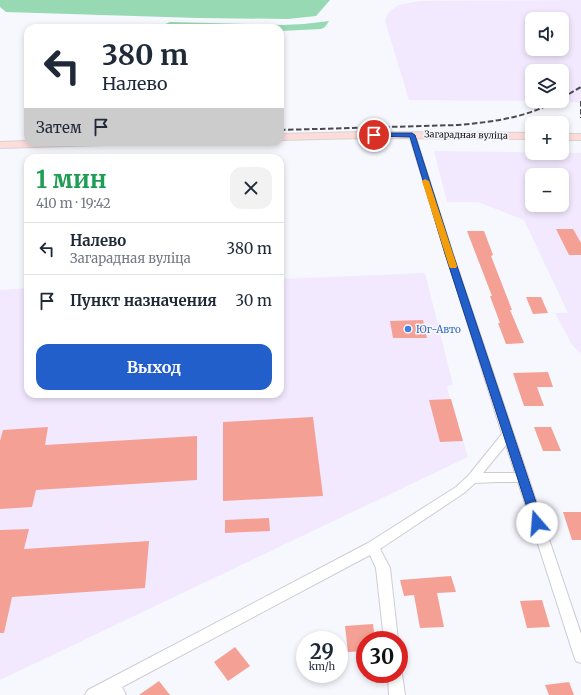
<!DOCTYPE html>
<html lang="ru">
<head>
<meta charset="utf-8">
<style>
  body { margin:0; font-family:Merriweather,serif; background:#f2f2f3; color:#1f2937; height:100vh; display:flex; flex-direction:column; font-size:15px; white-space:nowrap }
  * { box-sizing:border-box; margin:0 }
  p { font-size:13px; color:#747a83 }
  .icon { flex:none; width:22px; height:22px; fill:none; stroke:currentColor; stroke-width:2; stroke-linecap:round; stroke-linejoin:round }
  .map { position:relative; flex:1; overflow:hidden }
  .sheet { position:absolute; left:24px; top:154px; width:260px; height:244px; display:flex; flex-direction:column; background:#fff; border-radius:12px; box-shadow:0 2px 6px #0003 }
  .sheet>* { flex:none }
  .banner { position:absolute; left:24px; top:24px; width:260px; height:122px; border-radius:12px; box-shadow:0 2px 6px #0003; background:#fff; color:#1f2937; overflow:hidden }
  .buttons { position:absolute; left:525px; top:12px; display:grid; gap:8px }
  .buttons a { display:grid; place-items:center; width:44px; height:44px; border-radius:8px; background:#fff; box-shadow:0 2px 6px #0003; font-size:20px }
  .speed { position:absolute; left:296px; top:631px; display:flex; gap:8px; font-size:20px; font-weight:700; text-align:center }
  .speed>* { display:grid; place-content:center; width:52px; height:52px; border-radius:50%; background:#fff; box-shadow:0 2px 6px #0003; line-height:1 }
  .speed small { font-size:10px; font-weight:400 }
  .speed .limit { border:6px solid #d22; background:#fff; color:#111 }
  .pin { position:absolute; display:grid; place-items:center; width:34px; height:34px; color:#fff; margin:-17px; border:2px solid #fff; border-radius:50%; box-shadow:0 1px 4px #0007 }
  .me { position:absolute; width:44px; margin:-22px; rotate:342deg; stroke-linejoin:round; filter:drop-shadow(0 0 3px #0008) }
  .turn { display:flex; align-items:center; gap:14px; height:84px; padding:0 12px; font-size:18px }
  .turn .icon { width:52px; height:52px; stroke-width:2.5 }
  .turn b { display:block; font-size:28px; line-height:34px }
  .then { display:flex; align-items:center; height:38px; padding:0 12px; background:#0003; gap:8px; font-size:15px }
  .round { display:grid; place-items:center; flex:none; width:42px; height:42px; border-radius:12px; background:#f2f2f3 }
  .summary { display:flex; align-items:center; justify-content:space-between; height:68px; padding:0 12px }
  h1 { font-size:24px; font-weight:700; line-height:30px; color:#1e9e55 }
  .action { display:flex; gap:8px; margin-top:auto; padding:8px 12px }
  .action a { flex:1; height:46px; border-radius:12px; background:#225fcb; color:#fff; font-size:16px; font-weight:700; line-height:46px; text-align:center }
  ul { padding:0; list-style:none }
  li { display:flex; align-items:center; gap:12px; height:52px; padding:0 12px; border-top:1px solid #e0e1e3 }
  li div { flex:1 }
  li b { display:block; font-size:15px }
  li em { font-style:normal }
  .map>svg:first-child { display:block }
  .industrial { fill:#f2e9fe; fill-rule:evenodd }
  .green { fill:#96d9b2 }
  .building { fill:#f4a094 }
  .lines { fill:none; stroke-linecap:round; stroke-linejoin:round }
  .minor-casing { stroke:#cdccd4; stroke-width:2 }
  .primary-casing { stroke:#d4d4d5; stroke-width:2 }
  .minor { fill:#fff; fill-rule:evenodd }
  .primary { fill:#fedcda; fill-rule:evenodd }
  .rail { stroke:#4c4c50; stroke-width:2; stroke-dasharray:5.5 2.5; stroke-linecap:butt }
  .route { fill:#225fcb; stroke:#163e84 }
  .slow { fill:#f59e0b }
  .shop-dot { fill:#3f7fe0; stroke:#f7f7fe; stroke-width:1.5 }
  .labels { text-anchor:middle; stroke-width:3; stroke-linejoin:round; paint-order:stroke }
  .far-street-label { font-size:9px; fill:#121215; stroke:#f7f7fe }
  .shop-label { font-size:10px; fill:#366cbe; stroke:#f7f7fe; text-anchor:start }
</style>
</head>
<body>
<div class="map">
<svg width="581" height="695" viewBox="0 0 581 695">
  <rect width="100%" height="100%" fill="#f7f7fe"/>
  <g class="industrial">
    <path d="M581 0V103L557 101H562V71H532V101L409 100 385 21 388 13 398 5 420 1ZM532 19H562V49H532Z"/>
    <path d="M434 151 581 153V354L572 345 555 313H568L524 220 478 202H447ZM532 175H562V205H532Z"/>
    <path d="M425 273 453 385 447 386 449 395 468 457 0 680V290L28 288V394H280V279Z"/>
  </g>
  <g class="green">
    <path d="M0 0H330L316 16 288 19 198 18 6 12 0 7Z"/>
    <path d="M329 21 325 27 321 29 280 31V28H156L170 22 283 25 304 24Z"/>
  </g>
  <g class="building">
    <path d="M556 229H573L581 243V255H569Z"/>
    <path d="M467 231H484L493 255 491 256 512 310H510L524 343 506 344 498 323H500L490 296H492Z"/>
    <path d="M526 297H541L548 313 533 314Z"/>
    <path d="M423 320 427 338H393L390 321Z"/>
    <path d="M548 372 553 387H537L544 406H524L513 373Z"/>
    <path d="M451 399 463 441 440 442 429 400Z"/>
    <path d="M313 417 323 496 223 501V422Z"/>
    <path d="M48 427 45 445 197 436V480L36 490 32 507 0 509V441L3 430Z"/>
    <path d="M534 427H551L561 451H543Z"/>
    <path d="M563 512H581V540H572Z"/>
    <path d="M269 518 270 531 225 533V520Z"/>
    <path d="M29 529 24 549 149 541 145 588 12 597 4 633H0V530Z"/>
    <path d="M451 576 456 592 437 593 444 627 420 628 414 595 404 596 400 580Z"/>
    <path d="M542 600 550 627 527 628 520 601Z"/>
    <path d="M373 624 375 640H365V651L348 652 345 626Z"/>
    <path d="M235 647 250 666 228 681 214 662Z"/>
    <path d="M159 681 170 695H139Z"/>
    <path d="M569 682 574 695H549L545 685Z"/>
  </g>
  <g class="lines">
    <g class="minor-casing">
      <g id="minor">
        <path d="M412 133 415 135 453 254 581 634V663L576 661 574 656 518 482H497L475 483 464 493 380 549 390 568 398 640H384L376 568 370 555 122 687 126 695H85L88 690 368 543 456 487 468 476 502 434 409 135ZM506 445 515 473H483Z"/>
        <path d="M399 668 402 674 405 695H389L388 674H399Z"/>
      </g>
    </g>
    <g class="primary-casing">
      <g id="primary">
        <path d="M362 132 532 133V139L362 138 280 140V134Z"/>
        <rect x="562" y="134" width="19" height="6"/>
        <path d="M28 141V142H108L102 145 0 148V142Z"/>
      </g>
    </g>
    <use href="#minor" class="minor"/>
    <use href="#primary" class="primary"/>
    <g class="rail">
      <path d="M562 98 581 87"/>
      <path d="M581 101V118"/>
      <path d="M280 130 458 125C492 122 525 118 556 101"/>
    </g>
  </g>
  <path class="route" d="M374 133H412L415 135 453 254 543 523 541 526 537 527 533 526 532 523 445 254 410 137 372 136V134Z"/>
  <path class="slow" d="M425 179 429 181 457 266 456 268H450L449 266 422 181Z"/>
  <circle class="shop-dot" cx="408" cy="329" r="4"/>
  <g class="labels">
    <g class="far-street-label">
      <text transform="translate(466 135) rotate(1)" y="3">Загарадная вуліца</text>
    </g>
    <g class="shop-label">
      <text x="416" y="333">Юг-Авто</text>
    </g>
  </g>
</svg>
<div class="buttons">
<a><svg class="icon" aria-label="sound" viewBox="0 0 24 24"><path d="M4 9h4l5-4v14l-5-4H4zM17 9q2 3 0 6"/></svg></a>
<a><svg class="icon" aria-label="layers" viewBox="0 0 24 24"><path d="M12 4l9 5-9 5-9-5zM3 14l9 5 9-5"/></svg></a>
<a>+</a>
<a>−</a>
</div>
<div class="speed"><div>29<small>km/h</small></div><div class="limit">30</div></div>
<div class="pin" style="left:374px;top:135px;background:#d93025"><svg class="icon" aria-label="arrive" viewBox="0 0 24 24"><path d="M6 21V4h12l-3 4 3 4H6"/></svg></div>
<svg class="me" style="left:537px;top:523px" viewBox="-20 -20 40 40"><circle r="19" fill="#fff"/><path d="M0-13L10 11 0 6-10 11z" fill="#225fcb"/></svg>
<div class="banner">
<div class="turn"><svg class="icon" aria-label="left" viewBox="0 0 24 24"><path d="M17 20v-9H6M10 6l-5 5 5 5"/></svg><div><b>380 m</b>Налево</div></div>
<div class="then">Затем<svg class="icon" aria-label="arrive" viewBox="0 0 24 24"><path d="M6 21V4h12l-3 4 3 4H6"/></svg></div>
</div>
<section class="sheet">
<div class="summary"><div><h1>1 мин</h1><p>410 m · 19:42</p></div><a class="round"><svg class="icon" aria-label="close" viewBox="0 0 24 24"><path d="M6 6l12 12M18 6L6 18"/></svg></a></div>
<ul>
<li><svg class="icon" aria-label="left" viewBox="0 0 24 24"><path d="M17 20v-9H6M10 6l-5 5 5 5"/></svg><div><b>Налево</b><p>Загарадная вуліца</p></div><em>380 m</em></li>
<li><svg class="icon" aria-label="arrive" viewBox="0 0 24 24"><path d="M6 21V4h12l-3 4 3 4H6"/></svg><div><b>Пункт назначения</b></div><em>30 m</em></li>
</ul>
<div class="action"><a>Выход</a></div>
</section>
</div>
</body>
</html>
